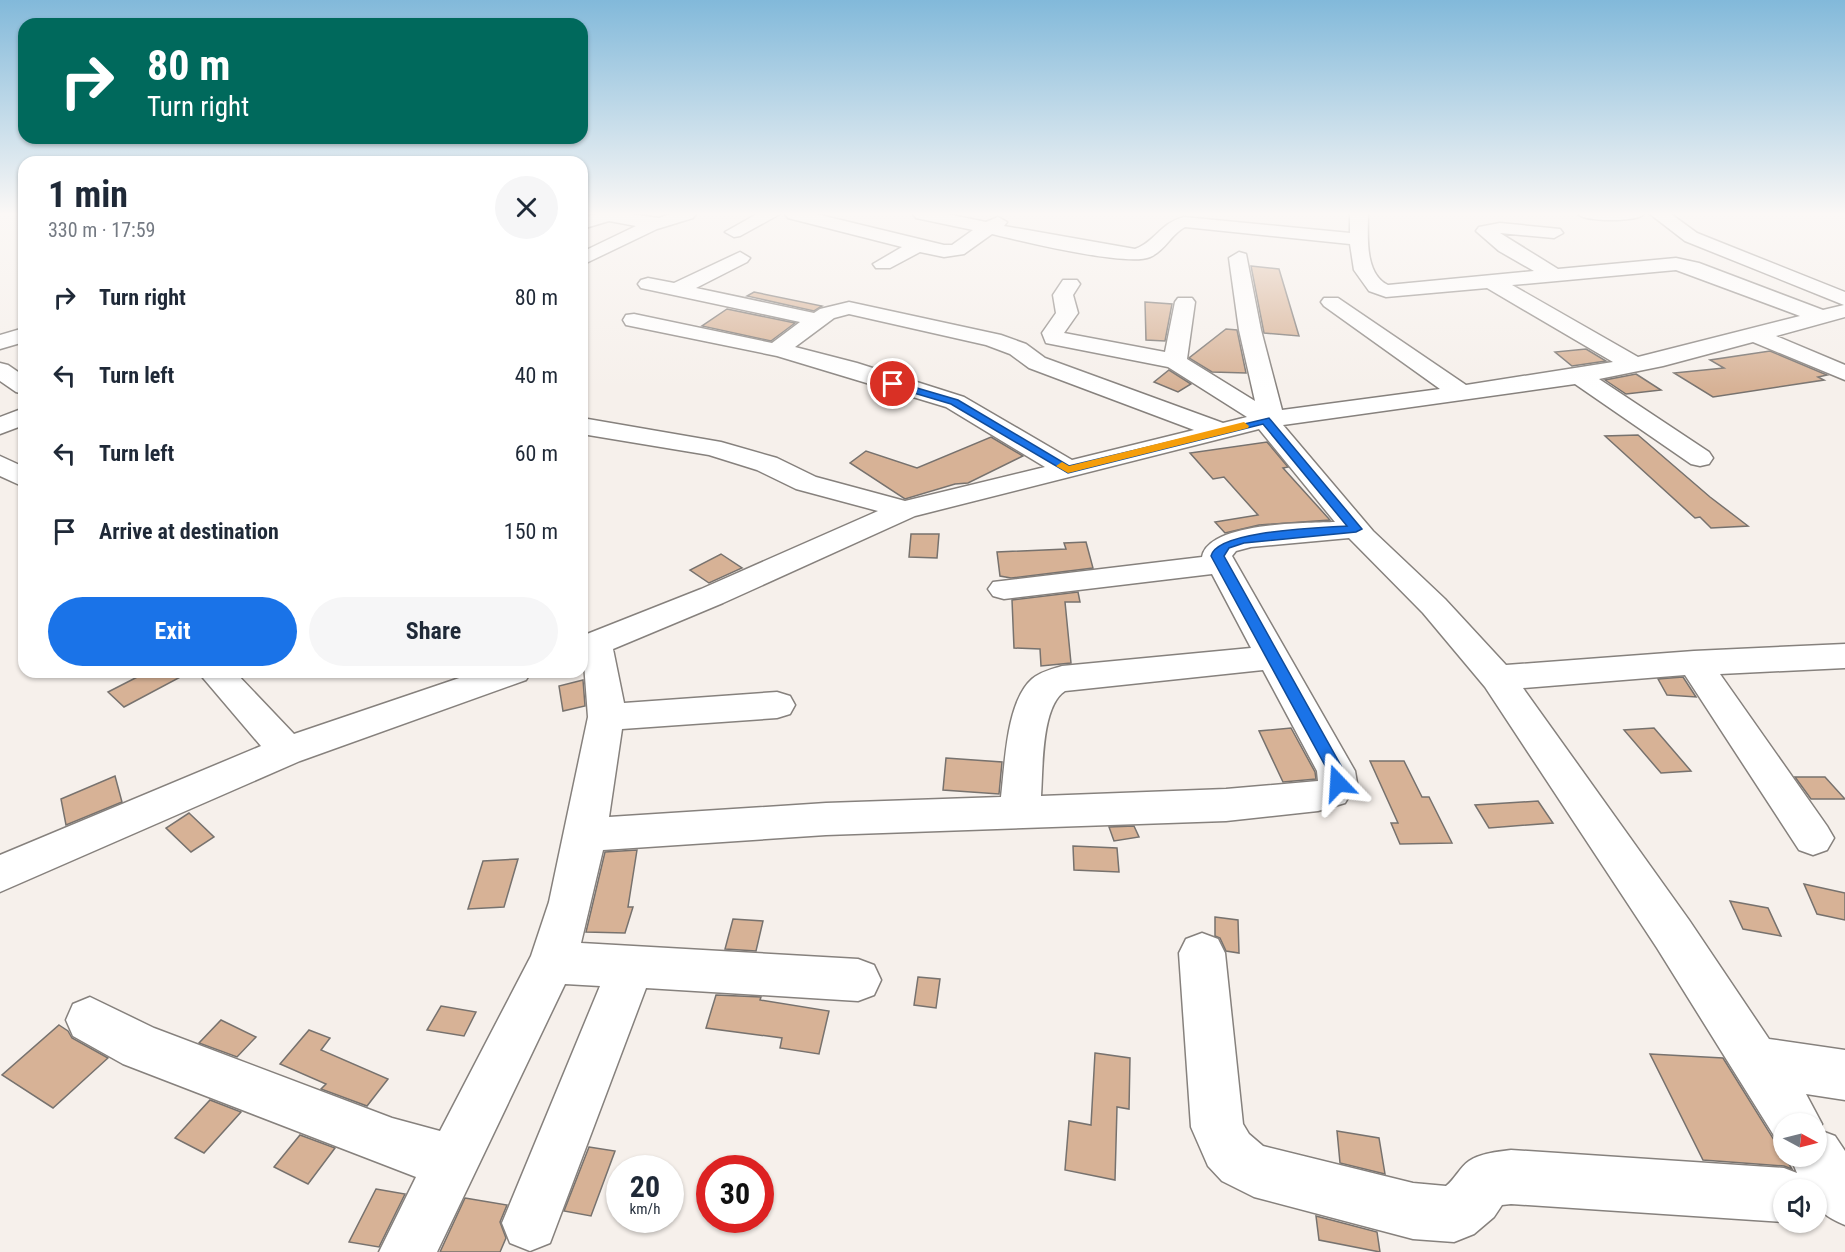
<!DOCTYPE html>
<html lang="en">
<head>
<meta charset="utf-8">
<style>
  body { margin:0; font-family:"Roboto Condensed",sans-serif; background:#f6f6f7; color:#1f2937; height:100vh; display:flex; flex-direction:column; font-size:22px; white-space:nowrap }
  * { box-sizing:border-box; margin:0 }
  p { font-size:20px; color:#747a83 }
  .icon { flex:none; width:33px; height:33px; fill:none; stroke:currentColor; stroke-width:2; stroke-linecap:round; stroke-linejoin:round }
  .map { position:relative; flex:1; overflow:hidden }
  .drawer { position:absolute; left:18px; top:156px; width:570px; height:522px; display:flex; flex-direction:column; background:#fff; border-radius:18px; box-shadow:0 2px 4px #0004 }
  .drawer>* { flex:none }
  .banner { position:absolute; left:18px; top:18px; width:570px; height:126px; border-radius:18px; box-shadow:0 2px 4px #0004; background:#00695c; color:#fff; overflow:hidden }
  .needle { width:39px; rotate:97deg }
  .buttons { position:absolute; left:1773px; top:1113px; display:grid; gap:12px }
  .buttons a { display:grid; place-items:center; width:54px; height:54px; border-radius:50%; background:#fff; box-shadow:0 2px 4px #0004; font-size:30px }
  .speed { position:absolute; left:606px; top:1155px; display:flex; gap:12px; font-size:30px; font-weight:700; text-align:center }
  .speed>* { display:grid; place-content:center; width:78px; height:78px; border-radius:50%; background:#fff; box-shadow:0 2px 4px #0004; line-height:1 }
  .speed small { font-size:15px; font-weight:400 }
  .speed .limit { border:9px solid #d22; background:#fff; color:#111 }
  .pin { position:absolute; display:grid; place-items:center; width:51px; height:51px; color:#fff; margin:-26px; border:3px solid #fff; border-radius:50%; box-shadow:0 2px 6px #0007 }
  .me { position:absolute; width:66px; margin:-33px; rotate:340deg; stroke-linejoin:round; filter:drop-shadow(0 0 4px #0008) }
  .turn { display:flex; align-items:center; gap:21px; height:126px; padding:0 30px; font-size:27px }
  .turn .icon { width:78px; height:78px; stroke-width:2.5 }
  .turn b { display:block; font-size:42px; line-height:51px }
  .round { display:grid; place-items:center; flex:none; width:63px; height:63px; border-radius:32px; background:#f6f6f7 }
  .headline { display:flex; align-items:center; justify-content:space-between; height:102px; padding:0 30px }
  h1 { font-size:36px; font-weight:700; line-height:45px }
  .cta { display:flex; gap:12px; margin-top:auto; padding:12px 30px }
  .cta a { flex:1; height:69px; border-radius:36px; background:#1a73e8; color:#fff; font-size:24px; font-weight:700; line-height:69px; text-align:center }
  .cta a+a { background:#f6f6f7; color:#1f2937 }
  ul { padding:0; list-style:none }
  li { display:flex; align-items:center; gap:18px; height:78px; padding:0 30px }
  li div { flex:1 }
  li b { display:block; font-size:22px }
  li em { font-style:normal }
  .map>svg:first-child { display:block }
  .building { fill:#d7b296; stroke:#77726e; stroke-width:1.5 }
  .lines { fill:none; stroke-linecap:round; stroke-linejoin:round }
  .minor-casing { stroke:#86817d; stroke-width:3 }
  .minor { fill:#fff; fill-rule:evenodd }
  .route { fill:#1a73e8; stroke:#114b97; stroke-width:1.5 }
  .slow { fill:#f59e0b }
</style>
</head>
<body>
<div class="map">
<svg width="1845" height="1252" viewBox="0 0 1845 1252">
  <rect width="100%" height="100%" fill="#f6f0eb"/>
  <g class="building">
    <path d="M1251 266 1279 269 1299 336 1264 333Z"/>
    <path d="M754 292 822 306 814 311 747 296Z"/>
    <path d="M1145 302 1172 304 1165 341 1146 340Z"/>
    <path d="M727 309 795 323 771 341 702 326Z"/>
    <path d="M1226 329 1237 330 1246 373 1212 372 1189 358Z"/>
    <path d="M1586 349 1606 361 1572 366 1555 352Z"/>
    <path d="M1770 351 1827 375 1818 377 1824 380 1713 397 1674 373 1724 368 1710 360Z"/>
    <path d="M1169 370 1191 384 1178 392 1154 382Z"/>
    <path d="M1636 374 1661 390 1626 394 1605 380Z"/>
    <path d="M1638 435 1710 497 1748 526 1711 528 1700 517 1695 518 1605 436Z"/>
    <path d="M991 437 1023 456 968 483 955 484 905 499 850 463 866 451 917 468Z"/>
    <path d="M1267 442 1288 467 1283 468 1330 520 1259 525 1225 533 1215 522 1258 515 1224 477 1213 479 1190 453Z"/>
    <path d="M911 534H939L937 558 909 557Z"/>
    <path d="M1086 542 1093 568 1011 578 1000 576 997 552 1066 549 1064 543Z"/>
    <path d="M721 554 742 568 709 583 690 570Z"/>
    <path d="M1078 592 1080 602H1065L1071 663 1041 666 1040 649 1014 648 1012 600Z"/>
    <path d="M147 672 188 673 124 707 108 692Z"/>
    <path d="M1683 677 1696 697 1667 695 1658 679Z"/>
    <path d="M583 680 585 706 563 711 559 686Z"/>
    <path d="M1291 728 1315 772 1316 779 1283 782 1259 731Z"/>
    <path d="M1654 728 1691 771 1661 773 1624 730Z"/>
    <path d="M946 758 1002 762 999 794 943 790Z"/>
    <path d="M1370 761H1404L1422 797H1429L1452 843 1400 844 1391 823H1398Z"/>
    <path d="M115 776 122 802 66 825 61 799Z"/>
    <path d="M1795 777H1825L1845 799H1811Z"/>
    <path d="M1538 801 1553 823 1489 828 1475 805Z"/>
    <path d="M189 813 214 837 191 852 166 828Z"/>
    <path d="M1134 826 1139 837 1114 841 1109 827Z"/>
    <path d="M1073 846 1117 848 1119 872 1074 870Z"/>
    <path d="M637 850 628 907H633L625 933 586 932 605 852Z"/>
    <path d="M518 859 504 907 468 909 483 861Z"/>
    <path d="M1804 884 1845 893V920L1817 914Z"/>
    <path d="M1730 901 1768 908 1781 936 1743 929Z"/>
    <path d="M1215 917 1238 920 1239 953 1226 951 1220 938 1215 936Z"/>
    <path d="M733 919 763 921 756 951 725 949Z"/>
    <path d="M918 977 940 979 936 1008 914 1005Z"/>
    <path d="M716 995 761 997 760 1000 829 1011 819 1054 780 1048 782 1038 706 1028Z"/>
    <path d="M441 1006 476 1012 464 1036 427 1030Z"/>
    <path d="M221 1020 256 1037 237 1057 199 1043Z"/>
    <path d="M59 1025 68 1031 72 1038 108 1058 53 1108 2 1075Z"/>
    <path d="M309 1030 330 1038 321 1050 388 1079 367 1106 321 1089 326 1084 280 1064Z"/>
    <path d="M1095 1053 1130 1058 1129 1109 1117 1107 1115 1180 1065 1170 1069 1121 1091 1125Z"/>
    <path d="M1650 1054 1723 1058 1792 1169 1784 1166 1703 1160Z"/>
    <path d="M210 1100 241 1112 204 1153 175 1138Z"/>
    <path d="M1337 1131 1379 1138 1385 1174 1340 1163Z"/>
    <path d="M300 1135 335 1148 308 1184 274 1167Z"/>
    <path d="M589 1147 615 1151 591 1216 564 1211Z"/>
    <path d="M376 1189 405 1194 379 1247 349 1242Z"/>
    <path d="M465 1198 507 1205 500 1222 506 1238 500 1252H440Z"/>
    <path d="M1316 1216 1377 1232 1380 1252 1319 1240Z"/>
  </g>
  <g class="lines">
    <g class="minor-casing">
      <g id="minor">
        <path d="M596 214H630L659 218 670 214H696L693 218 657 229 582 265V252L636 226 609 221 582 229V218Z"/>
        <path d="M757 214H780L740 236 734 237 725 232Z"/>
        <path d="M785 214H816L944 245H952L973 230 916 218 913 214H947L986 222 998 217 1007 222 1004 226 1135 249C1155 242 1160 223 1184 217L1350 233V214H1368C1368 235 1364 274 1388 285L1534 271 1499 251 1476 231 1479 227 1500 223 1560 229 1563 233 1554 238 1500 233 1558 269 1676 258 1699 263 1823 310 1844 305 1685 241 1650 214H1671L1697 233 1845 292V317L1776 336 1845 365V380L1753 342 1663 366 1599 379 1709 452 1713 458 1709 464 1700 466 1691 464 1575 384 1283 425 1373 531 1445 599 1506 665 1694 651 1845 644V668L1720 674 1827 826 1834 838 1827 850 1813 855 1799 850 1685 675 1523 688 1689 920 1769 1039 1845 1050V1100L1806 1094 1822 1124 1819 1130 1835 1136 1845 1151V1225C1826 1217 1816 1211 1816 1190H1784V1222L1511 1204 1502 1205 1494 1217 1474 1234 1454 1242 1413 1239 1254 1197 1222 1181 1208 1166 1191 1127 1179 953 1186 939 1202 933 1218 939 1225 953 1243 1124 1249 1134 1263 1146 1413 1183 1446 1186C1455 1179 1460 1167 1469 1161 1481 1153 1497 1152 1511 1150L1784 1168 1797 1173 1790 1156H1816V1124H1784V1145L1778 1142 1657 948 1485 687 1423 613 1349 538 1251 547 1236 551 1232 556 1355 771 1357 783 1345 803 1318 811 1226 821 826 835 603 850 581 943 858 959 874 965 881 980 874 995 858 1001 646 988 550 1243 530 1251 510 1243 502 1223 600 986 565 984 437 1252H379L416 1177 123 1064 73 1036 66 1020 73 1004 90 997 154 1028 392 1118 440 1131 531 956 549 902 588 717 582 636 701 589 878 511 796 489 757 470 709 455 582 434V418L721 442 777 458 816 477 905 501 1045 467 946 407 777 356 626 325 623 320 626 315 634 314 772 343 800 322 641 288 638 284 641 280 648 278 674 283 740 252 750 258 747 262 696 288 814 313 820 309 849 302 1001 335 1026 344 1045 358 1223 423 1247 417 1168 367 1046 343 1042 333 1056 313 1053 295 1063 280H1077L1080 284 1073 295 1078 313 1064 333 1165 352 1175 302 1178 298H1192L1195 302 1187 359 1255 401 1239 330 1229 258 1239 252 1246 254 1261 330 1282 410 1440 389 1324 306 1321 302 1324 298H1338L1466 385 1613 362 1487 288 1386 297 1369 291 1354 270 1350 244 1185 227C1171 234 1165 251 1150 257 1127 267 1021 241 992 234L964 254 944 257 920 252 890 268H876L873 264 902 247 788 218ZM1676 270 1800 316 1638 357 1512 285ZM849 314 986 345 1010 354 1029 368 1194 430 1072 460 964 397 857 363 795 347 834 318ZM1259 429 1335 522C1306 523 1208 522 1202 557L993 582 988 589 993 596 1004 599 1212 574 1251 648 1062 666C1052 669 1040 672 1032 679 1006 702 1005 765 1001 797L826 803 609 817 622 729 777 718 790 714 795 705 790 696 777 692 624 703 613 649 723 603 915 516ZM1263 670 1317 771 1318 781 1226 789 1041 796C1043 769 1041 706 1065 691Z"/>
        <path d="M1578 214H1644C1637 222 1585 222 1578 214Z"/>
        <path d="M24 328V342L0 349V335Z"/>
        <path d="M0 363 8 365 24 376V394L16 392 0 381Z"/>
        <path d="M24 408V425L0 434V417Z"/>
        <path d="M0 456 24 467V487L0 476Z"/>
        <path d="M198 672H235L294 734 477 672H531L526 680 300 761 0 892V855L261 746Z"/>
      </g>
    </g>
    <use href="#minor" class="minor"/>
  </g>
  <linearGradient id="sky" x2="0" y2="1"><stop stop-color="#82b9da"/><stop offset="0.55" stop-color="#fbf8f6"/><stop offset="1" stop-color="#fbf8f6" stop-opacity="0"/></linearGradient>
  <rect width="1845" height="389" fill="url(#sky)"/>
  <path class="route" d="M893 381 958 400 1069 466 1269 418 1362 529 1356 532 1244 543 1229 548 1224 556 1344 771 1346 783 1343 787H1332L1328 771 1211 556C1217 530 1322 528 1347 526L1263 424 1068 473 951 404 890 386V382Z"/>
  <path class="slow" d="M1244 422 1249 426 1248 428 1068 473 1056 466 1062 462 1069 466Z"/>
</svg>
<div class="buttons">
<a><svg class="needle" viewBox="-14 -14 28 28"><path d="M0-13l5 13h-10z" fill="#e53935"/><path d="M0 13l5-13h-10z" fill="#747a83"/></svg></a>
<a><svg class="icon" aria-label="sound" viewBox="0 0 24 24"><path d="M4 9h4l5-4v14l-5-4H4zM17 9q2 3 0 6"/></svg></a>
</div>
<div class="speed"><div>20<small>km/h</small></div><div class="limit">30</div></div>
<div class="pin" style="left:893px;top:384px;background:#d93025"><svg class="icon" aria-label="arrive" viewBox="0 0 24 24"><path d="M6 21V4h12l-3 4 3 4H6"/></svg></div>
<svg class="me" style="left:1338px;top:783px" viewBox="-20 -20 40 40"><path d="M0-17L14 15 0 8-14 15z" fill="#1a73e8" stroke="#fff" stroke-width="4"/></svg>
<div class="banner">
<div class="turn"><svg class="icon" aria-label="right" viewBox="0 0 24 24"><path d="M7 20v-9h11M14 6l5 5-5 5"/></svg><div><b>80 m</b>Turn right</div></div>
</div>
<section class="drawer">
<div class="headline"><div><h1>1 min</h1><p>330 m · 17:59</p></div><a class="round"><svg class="icon" aria-label="close" viewBox="0 0 24 24"><path d="M6 6l12 12M18 6L6 18"/></svg></a></div>
<ul>
<li><svg class="icon" aria-label="right" viewBox="0 0 24 24"><path d="M7 20v-9h11M14 6l5 5-5 5"/></svg><div><b>Turn right</b></div><em>80 m</em></li>
<li><svg class="icon" aria-label="left" viewBox="0 0 24 24"><path d="M17 20v-9H6M10 6l-5 5 5 5"/></svg><div><b>Turn left</b></div><em>40 m</em></li>
<li><svg class="icon" aria-label="left" viewBox="0 0 24 24"><path d="M17 20v-9H6M10 6l-5 5 5 5"/></svg><div><b>Turn left</b></div><em>60 m</em></li>
<li><svg class="icon" aria-label="arrive" viewBox="0 0 24 24"><path d="M6 21V4h12l-3 4 3 4H6"/></svg><div><b>Arrive at destination</b></div><em>150 m</em></li>
</ul>
<div class="cta"><a>Exit</a><a>Share</a></div>
</section>
</div>
</body>
</html>
